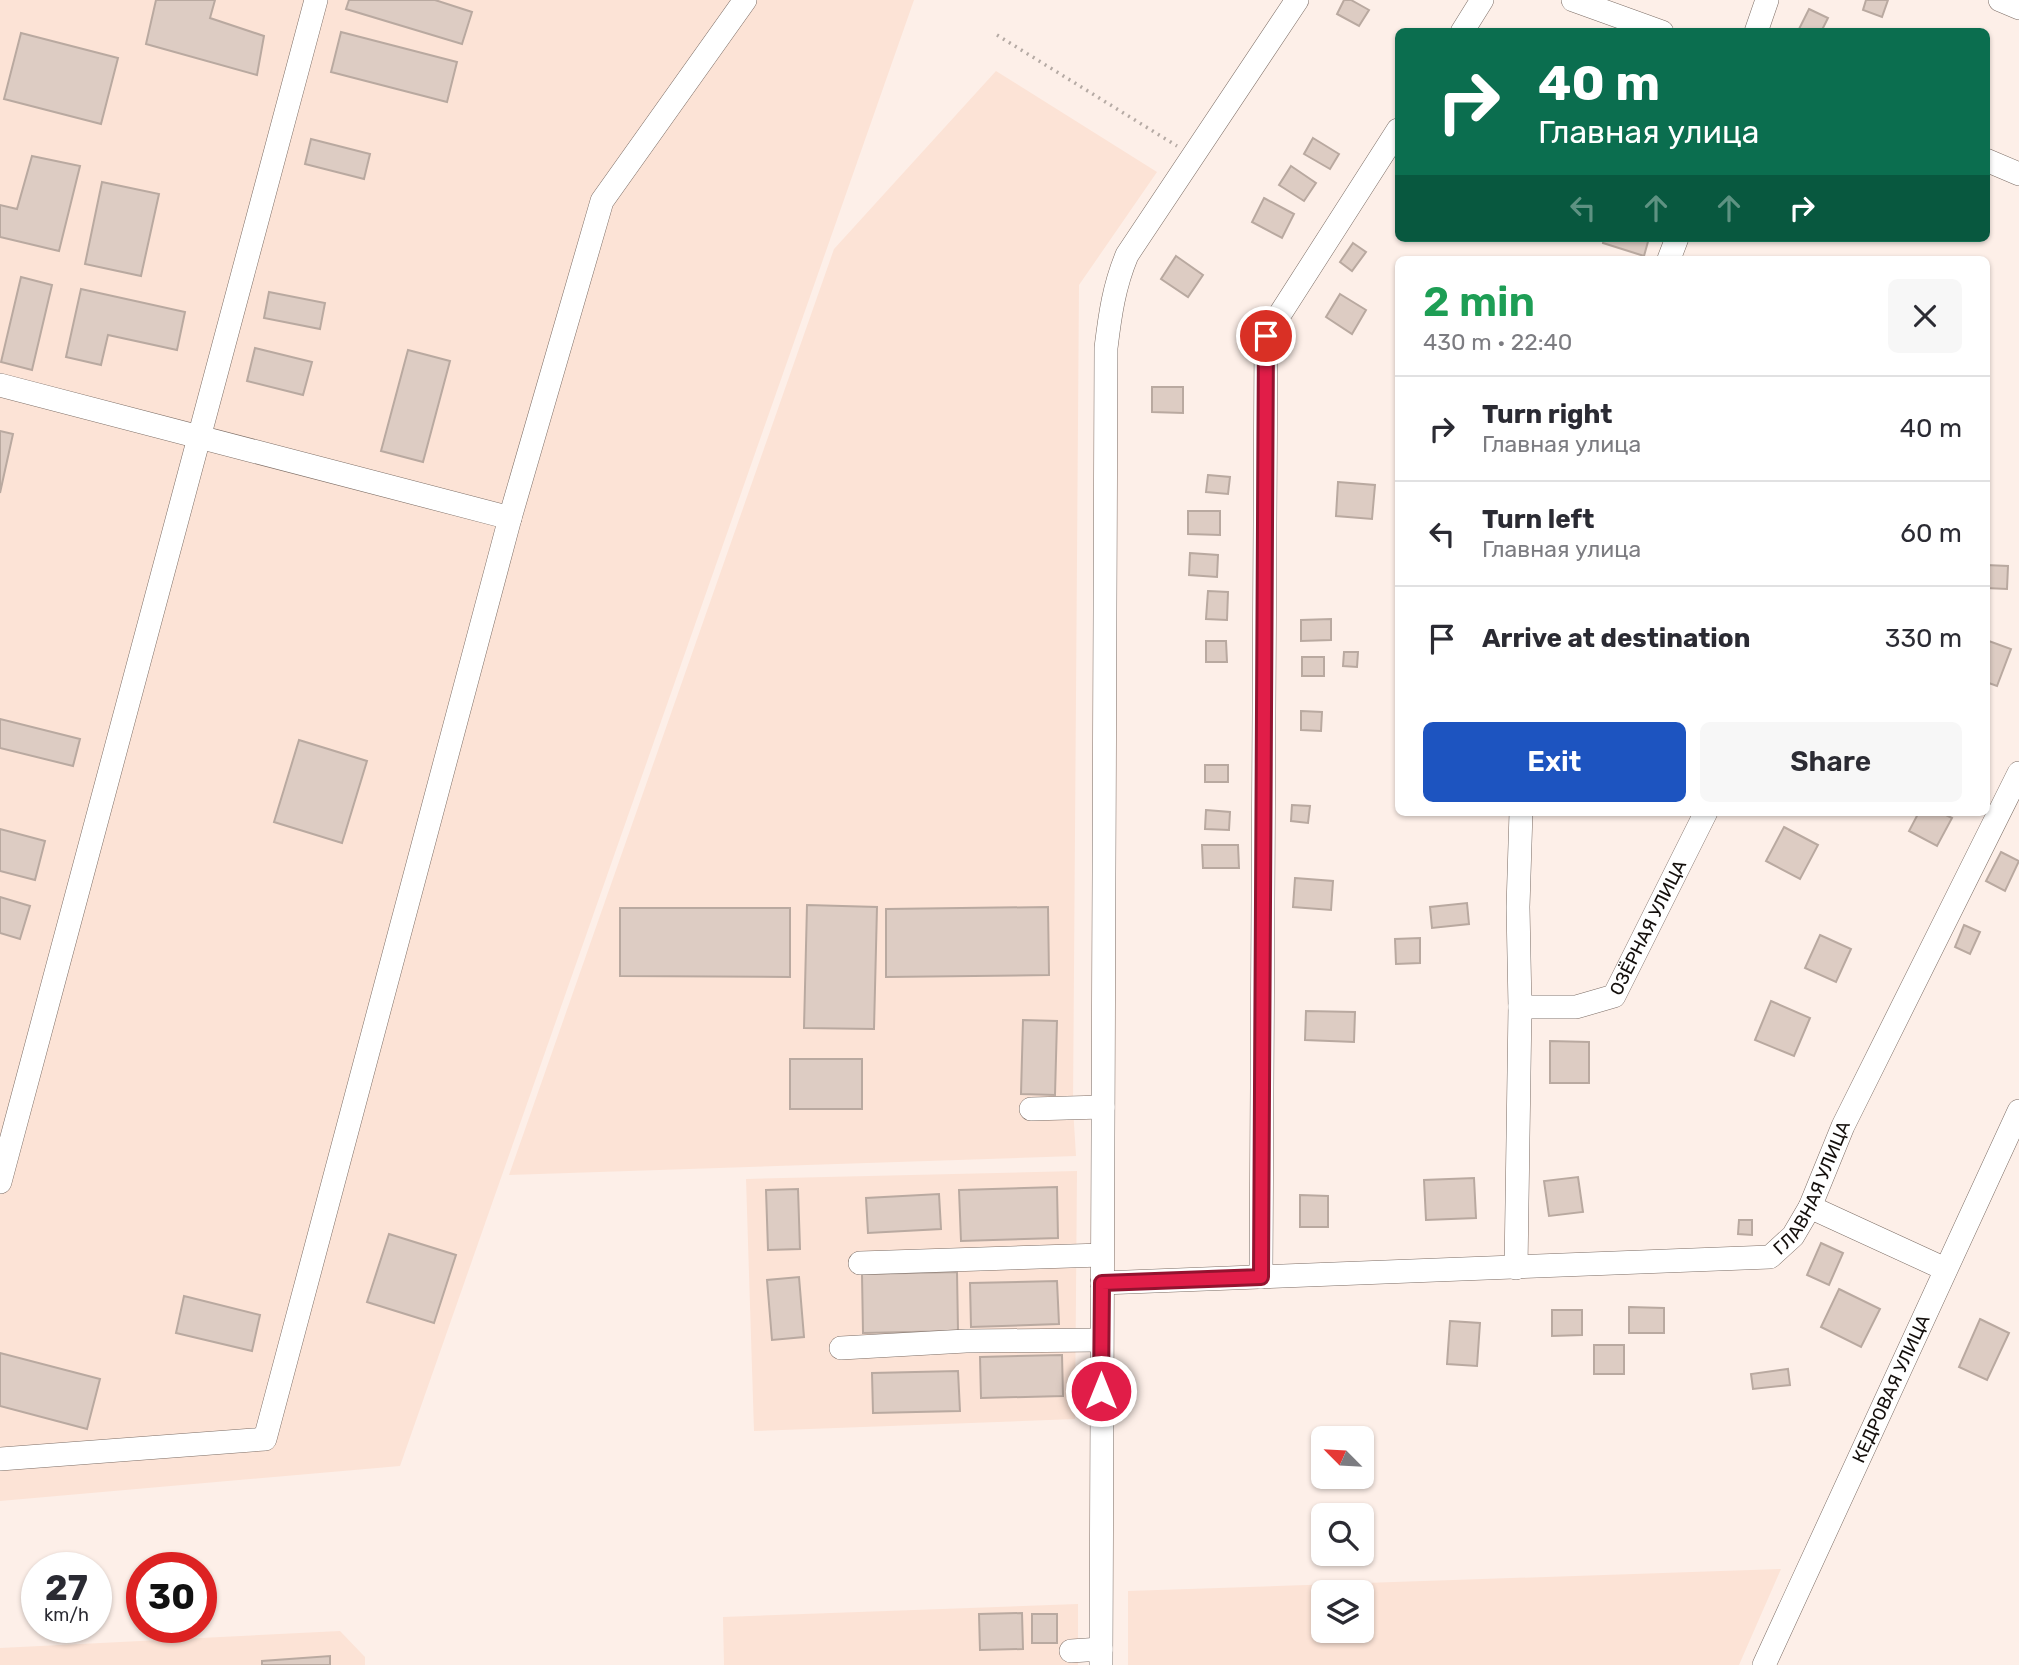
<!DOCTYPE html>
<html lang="en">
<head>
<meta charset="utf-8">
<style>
  body { margin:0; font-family:Rubik,sans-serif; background:#f7f7f7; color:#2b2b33; height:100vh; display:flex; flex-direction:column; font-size:26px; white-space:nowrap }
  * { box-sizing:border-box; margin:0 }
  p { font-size:23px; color:#7c7c81 }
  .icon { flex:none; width:38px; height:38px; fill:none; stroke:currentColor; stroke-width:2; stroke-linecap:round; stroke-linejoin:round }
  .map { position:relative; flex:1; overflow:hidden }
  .details { position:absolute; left:1395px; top:256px; width:595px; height:560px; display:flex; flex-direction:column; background:#fff; border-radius:10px; box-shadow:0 2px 5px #0004 }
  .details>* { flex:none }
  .hud { position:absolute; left:1395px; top:28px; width:595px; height:214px; border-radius:10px; box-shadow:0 2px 5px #0004; background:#0b6e4f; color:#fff; overflow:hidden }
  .needle { width:46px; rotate:294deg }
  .tools { position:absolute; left:1311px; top:1426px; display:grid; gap:14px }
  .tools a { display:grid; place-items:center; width:63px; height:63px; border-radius:10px; background:#fff; box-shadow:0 2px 5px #0004; font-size:35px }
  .speed { position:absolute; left:21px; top:1552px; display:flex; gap:14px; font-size:35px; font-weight:700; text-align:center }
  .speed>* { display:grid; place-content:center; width:91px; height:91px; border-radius:50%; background:#fff; box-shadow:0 2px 5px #0004; line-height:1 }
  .speed small { font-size:18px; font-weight:400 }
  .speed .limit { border:10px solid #d22; background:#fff; color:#111 }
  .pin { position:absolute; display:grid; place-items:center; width:60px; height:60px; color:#fff; margin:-30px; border:4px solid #fff; border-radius:50%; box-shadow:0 2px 7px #0007 }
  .me { position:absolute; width:77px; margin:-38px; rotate:0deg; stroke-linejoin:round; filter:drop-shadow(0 0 5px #0008) }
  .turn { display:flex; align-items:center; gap:24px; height:147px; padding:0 28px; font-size:32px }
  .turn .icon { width:91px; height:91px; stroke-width:2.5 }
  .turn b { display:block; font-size:49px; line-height:60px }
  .lanes { display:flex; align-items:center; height:66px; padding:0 28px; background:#0003; justify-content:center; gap:35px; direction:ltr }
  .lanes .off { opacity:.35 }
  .round { display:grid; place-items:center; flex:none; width:74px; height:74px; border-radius:10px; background:#f7f7f7 }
  .head { display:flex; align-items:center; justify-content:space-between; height:119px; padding:0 28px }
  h1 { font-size:42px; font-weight:600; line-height:52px; color:#1e9e55 }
  .primary-button { display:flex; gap:14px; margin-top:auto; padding:14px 28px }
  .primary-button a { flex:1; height:80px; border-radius:10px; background:#1d54c0; color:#fff; font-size:28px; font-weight:600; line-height:80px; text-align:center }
  .primary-button a+a { background:#f7f7f7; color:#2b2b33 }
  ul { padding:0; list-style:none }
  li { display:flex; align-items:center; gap:21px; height:105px; padding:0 28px; border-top:2px solid #e1e1e2 }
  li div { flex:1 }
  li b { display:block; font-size:26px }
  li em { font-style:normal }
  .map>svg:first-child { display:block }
  .built { fill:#fce3d6; fill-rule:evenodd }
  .building { fill:#ddccc3; stroke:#b9a9a0; stroke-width:2 }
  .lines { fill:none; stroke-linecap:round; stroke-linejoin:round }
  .minor-casing { stroke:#7c6d65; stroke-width:24 }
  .path { stroke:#b5aaa4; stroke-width:3.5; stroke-dasharray:2 5; stroke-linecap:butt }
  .minor { stroke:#fff; stroke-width:23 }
  .route-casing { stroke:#92132f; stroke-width:18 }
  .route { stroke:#e11d48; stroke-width:12 }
  .labels { text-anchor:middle; stroke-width:5; stroke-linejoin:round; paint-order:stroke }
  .street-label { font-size:18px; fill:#140f0c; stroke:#fdefe8 }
</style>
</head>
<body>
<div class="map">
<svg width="2019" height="1665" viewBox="0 0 2019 1665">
  <rect width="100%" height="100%" fill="#fdefe8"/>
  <g class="built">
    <path d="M0 0H914L400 1466 0 1501Z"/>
    <path d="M996 71 1157 172 1079 285 1073 1107 1076 1156 509 1175 834 249Z"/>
    <path d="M1077 1171 1075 1419 754 1431 746 1179Z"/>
    <path d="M1781 1569 1739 1665H1128V1591ZM1323 1592H1362V1631H1323Z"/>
    <path d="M1078 1604V1665H724L723 1617Z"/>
    <path d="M340 1631 365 1657V1665H0V1648Z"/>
  </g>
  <g class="building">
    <path d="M156 0H215L210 18 264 36 257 75 146 44Z"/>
    <path d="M349 0H435L472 12 462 44 346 9Z"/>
    <path d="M1344 0H1351L1369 10 1359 26 1337 14Z"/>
    <path d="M1866 0H1888L1882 17 1863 10Z"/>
    <path d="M1809 9 1828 18 1821 32 1798 31Z"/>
    <path d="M341 32 457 62 447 102 331 72Z"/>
    <path d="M21 33 118 58 101 124 4 99Z"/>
    <path d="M1313 138 1339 154 1330 169 1304 154Z"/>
    <path d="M311 139 370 154 364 179 305 164Z"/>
    <path d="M32 156 80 166 59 251 0 237V205L17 209Z"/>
    <path d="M1291 166 1316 183 1304 201 1279 185Z"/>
    <path d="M102 182 159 194 141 276 85 264Z"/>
    <path d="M1264 198 1294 214 1282 238 1252 222Z"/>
    <path d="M1604 238H1649L1644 256 1603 243Z"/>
    <path d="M1353 243 1366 252 1352 271 1340 262Z"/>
    <path d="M1176 256 1203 275 1188 297 1161 279Z"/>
    <path d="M21 277 52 285 32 370 1 362Z"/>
    <path d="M81 289 185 312 177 350 108 335 101 365 66 357Z"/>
    <path d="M269 292 325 303 320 329 264 318Z"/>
    <path d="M1340 294 1366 310 1352 334 1326 317Z"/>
    <path d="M255 348 312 362 303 395 247 381Z"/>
    <path d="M408 350 450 361 423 462 381 451Z"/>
    <path d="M1152 387H1183V413L1152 412Z"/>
    <path d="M0 431 13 434 0 493Z"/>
    <path d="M1208 475 1230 477 1228 494 1206 492Z"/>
    <path d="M1338 482 1375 485 1372 519 1336 516Z"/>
    <path d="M1188 511H1220V535L1188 534Z"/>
    <path d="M1190 553 1218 555 1217 577 1189 575Z"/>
    <path d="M1986 565 2008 566 2007 589 1986 588Z"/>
    <path d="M1208 591 1228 592 1227 620 1206 619Z"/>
    <path d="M1331 619V640L1301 641V620Z"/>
    <path d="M1986 640 2011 649 1997 686 1986 682Z"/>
    <path d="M1206 641H1226L1227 662H1206Z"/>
    <path d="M1344 652H1358L1357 667 1343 666Z"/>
    <rect x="1302" y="657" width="22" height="19"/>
    <path d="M1301 711 1322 712 1321 731 1301 730Z"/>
    <path d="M0 719 80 739 73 766 0 748Z"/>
    <path d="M299 740 367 761 342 843 274 822Z"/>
    <rect x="1205" y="765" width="23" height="17"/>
    <path d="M1292 805 1310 806 1308 823 1291 821Z"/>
    <path d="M1206 810 1230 812 1229 830 1205 829Z"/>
    <path d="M1919 812H1940L1952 818 1937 846 1909 831Z"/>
    <path d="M1784 827 1818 845 1800 879 1766 861Z"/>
    <path d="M0 829 45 841 35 880 0 871Z"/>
    <path d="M1202 845H1238L1239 868H1203Z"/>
    <path d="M2001 852 2019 861 2005 891 1986 881Z"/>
    <path d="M1295 878 1333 881 1331 910 1293 907Z"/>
    <path d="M0 897 30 906 20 939 0 933Z"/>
    <path d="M1467 903 1469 924 1432 928 1430 907Z"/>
    <path d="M807 905 877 907 874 1029 804 1028Z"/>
    <path d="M1048 907 1049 975 886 977V909Z"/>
    <path d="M620 908H790V977L620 976Z"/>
    <path d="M1964 925 1980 932 1970 954 1955 947Z"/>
    <path d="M1820 935 1851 949 1836 982 1805 968Z"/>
    <path d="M1420 938V963L1396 964 1395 939Z"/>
    <path d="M1771 1001 1810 1018 1794 1056 1755 1040Z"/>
    <path d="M1306 1011 1355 1012 1354 1042 1305 1040Z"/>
    <path d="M1023 1020 1057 1021 1055 1095 1021 1094Z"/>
    <path d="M1550 1041 1589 1042V1083H1550Z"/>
    <rect x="790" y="1059" width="72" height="50"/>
    <path d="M1578 1177 1583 1212 1549 1216 1544 1181Z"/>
    <path d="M1474 1178 1476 1218 1426 1220 1424 1180Z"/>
    <path d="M1057 1187 1058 1238 961 1241 959 1190Z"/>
    <path d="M798 1189 800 1249 768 1250 766 1190Z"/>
    <path d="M939 1194 941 1229 868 1233 866 1198Z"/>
    <path d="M1300 1195 1328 1196V1227H1300Z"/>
    <path d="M1739 1220H1752V1235L1738 1234Z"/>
    <path d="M389 1234 456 1255 434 1323 367 1302Z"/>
    <path d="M1821 1243 1843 1253 1829 1285 1807 1275Z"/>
    <path d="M957 1272 958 1331 863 1333 862 1274Z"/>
    <path d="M799 1277 804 1337 772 1340 767 1280Z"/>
    <path d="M1057 1281 1059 1324 971 1327 970 1283Z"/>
    <path d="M1839 1289 1880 1309 1861 1347 1821 1327Z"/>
    <path d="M184 1296 260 1315 252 1351 176 1333Z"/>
    <path d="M1629 1307 1664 1308V1333H1629Z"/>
    <path d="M1552 1310H1582V1335L1552 1336Z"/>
    <path d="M1980 1319 2009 1333 1987 1380 1959 1367Z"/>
    <path d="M1450 1321 1480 1323 1477 1366 1447 1364Z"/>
    <rect x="1594" y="1345" width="30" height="29"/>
    <path d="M0 1353 100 1379 87 1429 0 1406Z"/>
    <path d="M1062 1355 1063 1396 981 1398 980 1357Z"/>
    <path d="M1788 1369 1790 1385 1753 1389 1751 1374Z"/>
    <path d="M958 1371 960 1411 873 1413 872 1373Z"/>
    <path d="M1022 1613 1023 1649 980 1650 979 1614Z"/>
    <rect x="1032" y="1614" width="25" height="29"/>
    <path d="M330 1656V1665H262V1661Z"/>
  </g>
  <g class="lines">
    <g class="minor-casing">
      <g id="minor">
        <path d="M1573 0 1662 32"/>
        <path d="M2000 0 2019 8"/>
        <path d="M1462 32 1482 0"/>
        <path d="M1756 32 1767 0"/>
        <path d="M1986 160 2019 174"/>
        <path d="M1669 259 1677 238"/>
        <path d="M0 385 510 518"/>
        <path id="s1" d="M1520 1007H1576L1614 996 1706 812"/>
        <path d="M1031 1109 1103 1107"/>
        <path d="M0 1182 316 0"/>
        <path d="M1810 1207 1945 1269"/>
        <path d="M860 1263 1102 1255"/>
        <path d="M1516 1268 1520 1007 1518 907 1521 812"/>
        <path d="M1261 1277 1266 336 1398 130"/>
        <path id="s2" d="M1102 1283 1770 1257 1793 1236 1810 1207 1843 1126 2019 773"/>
        <path d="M841 1348 966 1341 1101 1340"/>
        <path d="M0 1459 265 1439 510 518 602 201 745 0"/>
        <path d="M1071 1651 1101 1649"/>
        <path d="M1101 1665 1106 348C1110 315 1114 286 1127 255L1297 0"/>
        <path id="s3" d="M1764 1665 2019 1111"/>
      </g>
    </g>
    <path class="path" d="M997 35 1177 146"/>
    <use href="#minor" class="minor"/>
  </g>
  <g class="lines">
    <g class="route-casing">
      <path id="route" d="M1101 1391 1102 1283 1261 1277 1266 336"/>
    </g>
    <use href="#route" class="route"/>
  </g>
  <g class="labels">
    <g class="street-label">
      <text dy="6" stroke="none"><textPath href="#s1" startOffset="172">ОЗЁРНАЯ УЛИЦА</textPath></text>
      <text dy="6" stroke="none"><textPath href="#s2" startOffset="751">ГЛАВНАЯ УЛИЦА</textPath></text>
      <text dy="6" stroke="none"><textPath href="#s3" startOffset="304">КЕДРОВАЯ УЛИЦА</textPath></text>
    </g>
  </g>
</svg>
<div class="tools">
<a><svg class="needle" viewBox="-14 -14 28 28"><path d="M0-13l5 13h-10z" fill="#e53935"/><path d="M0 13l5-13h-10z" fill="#7c7c81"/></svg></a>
<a><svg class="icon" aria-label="search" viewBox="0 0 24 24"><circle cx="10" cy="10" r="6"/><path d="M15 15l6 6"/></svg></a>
<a><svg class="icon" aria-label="layers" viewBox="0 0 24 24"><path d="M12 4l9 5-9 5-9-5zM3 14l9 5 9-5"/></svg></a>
</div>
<div class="speed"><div>27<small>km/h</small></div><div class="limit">30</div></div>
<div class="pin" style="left:1266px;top:336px;background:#d93025"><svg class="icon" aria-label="arrive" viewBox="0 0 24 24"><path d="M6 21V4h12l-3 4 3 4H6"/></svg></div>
<svg class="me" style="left:1101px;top:1391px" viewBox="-20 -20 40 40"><circle r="17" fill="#e11d48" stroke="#fff" stroke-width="3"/><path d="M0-11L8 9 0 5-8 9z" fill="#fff"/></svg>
<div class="hud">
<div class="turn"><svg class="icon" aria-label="right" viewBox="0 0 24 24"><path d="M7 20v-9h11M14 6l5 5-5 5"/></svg><div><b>40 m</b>Главная улица</div></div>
<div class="lanes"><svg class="icon off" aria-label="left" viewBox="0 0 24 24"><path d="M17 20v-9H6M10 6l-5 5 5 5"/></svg><svg class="icon off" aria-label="ahead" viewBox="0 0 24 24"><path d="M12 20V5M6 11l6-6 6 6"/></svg><svg class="icon off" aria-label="ahead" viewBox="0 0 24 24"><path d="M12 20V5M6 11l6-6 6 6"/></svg><svg class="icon" aria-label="right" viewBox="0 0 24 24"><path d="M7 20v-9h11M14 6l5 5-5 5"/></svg></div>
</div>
<section class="details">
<div class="head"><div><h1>2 min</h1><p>430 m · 22:40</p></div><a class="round"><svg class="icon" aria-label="close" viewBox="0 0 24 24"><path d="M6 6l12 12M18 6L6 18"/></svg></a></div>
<ul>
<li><svg class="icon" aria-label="right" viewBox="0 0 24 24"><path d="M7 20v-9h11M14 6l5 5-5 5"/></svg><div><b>Turn right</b><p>Главная улица</p></div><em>40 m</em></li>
<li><svg class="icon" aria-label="left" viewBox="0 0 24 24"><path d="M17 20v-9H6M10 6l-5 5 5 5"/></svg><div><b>Turn left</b><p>Главная улица</p></div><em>60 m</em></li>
<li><svg class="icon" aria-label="arrive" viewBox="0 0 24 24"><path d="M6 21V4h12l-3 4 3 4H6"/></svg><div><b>Arrive at destination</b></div><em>330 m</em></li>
</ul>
<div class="primary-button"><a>Exit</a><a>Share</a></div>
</section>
</div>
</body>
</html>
